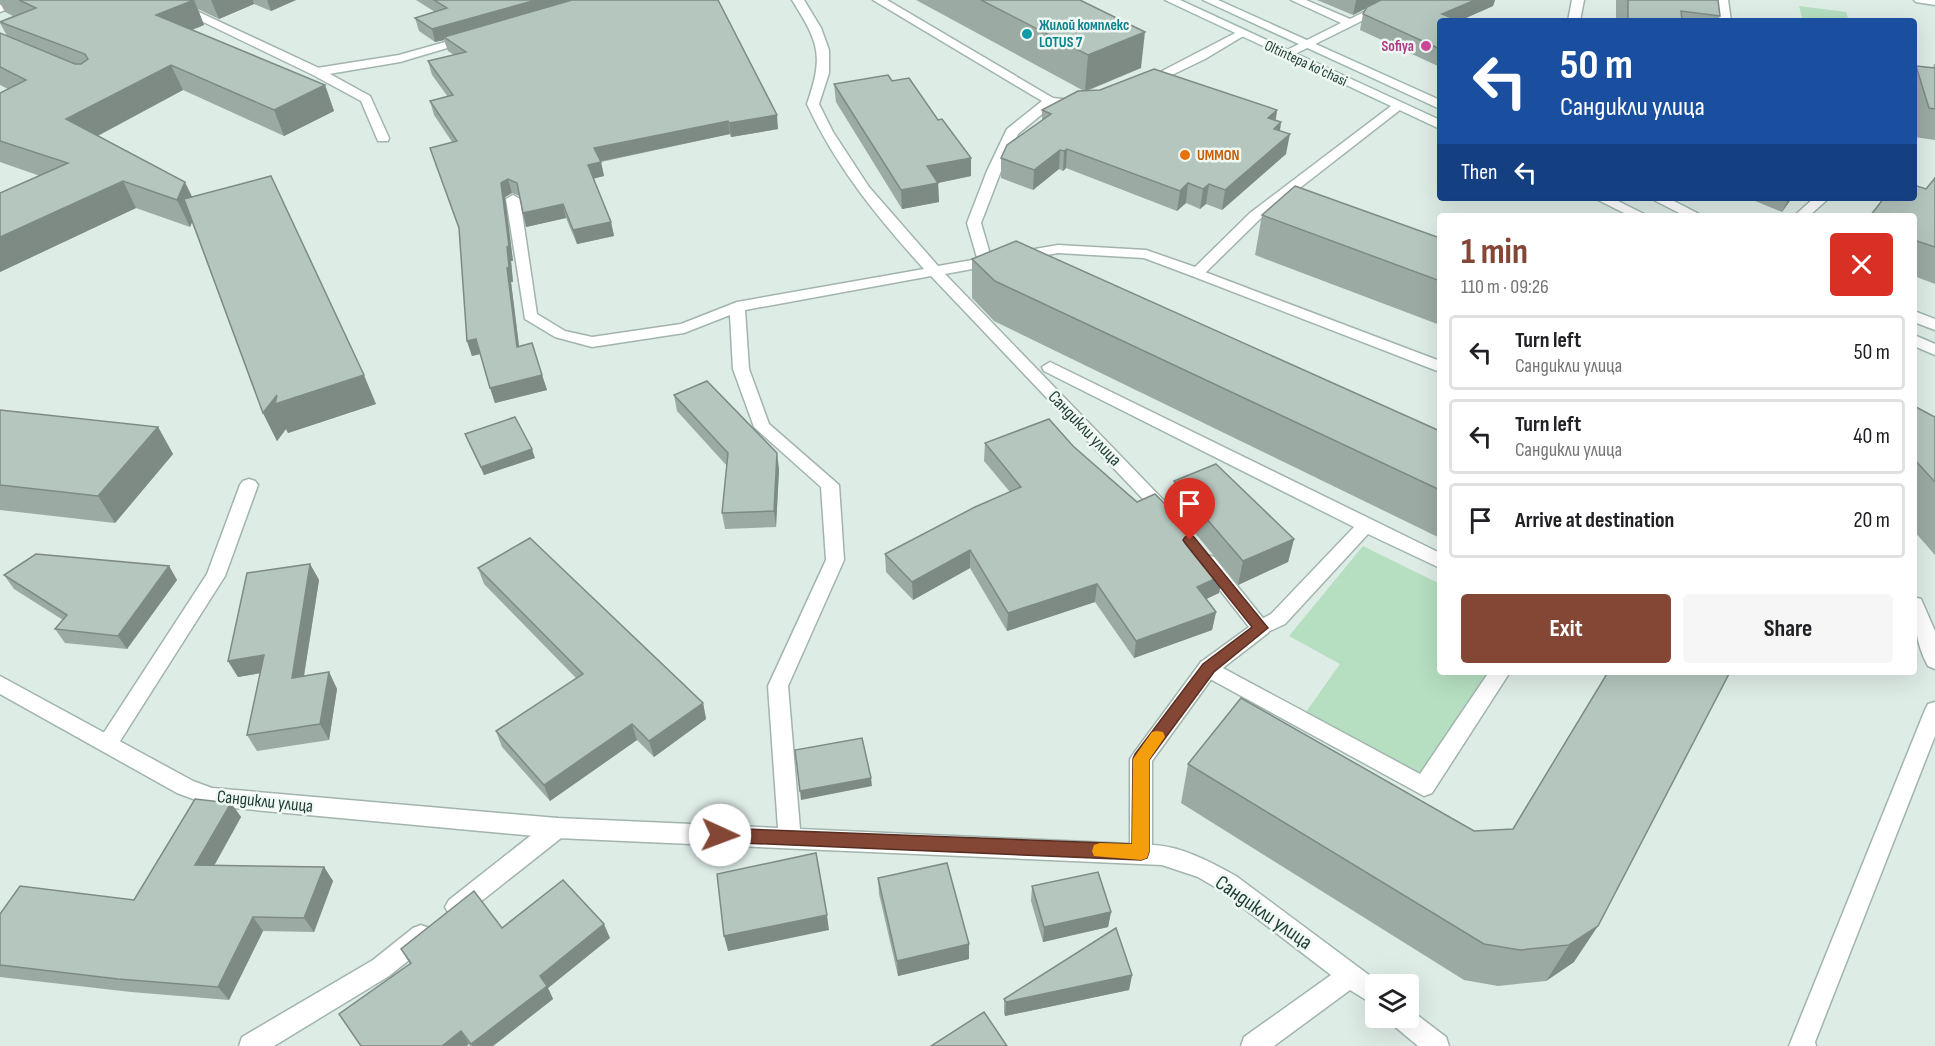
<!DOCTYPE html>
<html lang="en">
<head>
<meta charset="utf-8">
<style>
  body { margin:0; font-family:"Sofia Sans Condensed",sans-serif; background:#f6f6f6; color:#202124; height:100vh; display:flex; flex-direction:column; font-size:22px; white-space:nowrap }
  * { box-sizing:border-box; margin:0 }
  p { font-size:20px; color:#757577 }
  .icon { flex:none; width:33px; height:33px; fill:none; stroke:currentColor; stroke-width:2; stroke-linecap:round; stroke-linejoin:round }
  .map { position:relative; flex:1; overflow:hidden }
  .sheet { position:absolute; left:1437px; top:213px; width:480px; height:462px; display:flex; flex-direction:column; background:#fff; border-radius:6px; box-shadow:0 6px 24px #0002 }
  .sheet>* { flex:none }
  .guide { position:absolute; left:1437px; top:18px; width:480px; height:183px; border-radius:6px; box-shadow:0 6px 24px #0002; background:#1a4fa0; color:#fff; overflow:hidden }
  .controls { position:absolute; left:1365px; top:974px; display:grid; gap:12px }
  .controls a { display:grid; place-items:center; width:54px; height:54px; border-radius:6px; background:#fff; box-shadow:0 6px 24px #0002; font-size:30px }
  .pin { position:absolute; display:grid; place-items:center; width:51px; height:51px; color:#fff; margin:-62px -26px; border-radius:50% 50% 50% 0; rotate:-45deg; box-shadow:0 0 6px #0007 }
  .pin .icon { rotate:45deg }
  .me { position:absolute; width:66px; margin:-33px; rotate:92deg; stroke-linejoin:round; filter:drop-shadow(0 0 4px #0008) }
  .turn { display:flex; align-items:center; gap:21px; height:126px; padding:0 24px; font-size:27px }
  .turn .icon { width:78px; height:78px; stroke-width:2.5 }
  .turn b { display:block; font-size:42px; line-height:51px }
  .then { display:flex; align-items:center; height:57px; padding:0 24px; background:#0003; gap:12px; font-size:22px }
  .round { display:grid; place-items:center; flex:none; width:63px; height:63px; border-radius:6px; background:#f6f6f6 }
  .summary { display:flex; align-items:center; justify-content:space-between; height:102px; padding:0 24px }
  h1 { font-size:36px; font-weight:700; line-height:45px; color:#844635 }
  .action { display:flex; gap:12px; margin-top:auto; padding:12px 24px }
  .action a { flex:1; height:69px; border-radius:6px; background:#844635; color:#fff; font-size:24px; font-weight:700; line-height:69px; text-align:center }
  .action a+a { background:#f6f6f6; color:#202124 }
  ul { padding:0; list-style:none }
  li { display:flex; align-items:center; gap:18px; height:75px; margin:0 12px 9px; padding:0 12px; border:3px solid #e0e0e0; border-radius:6px }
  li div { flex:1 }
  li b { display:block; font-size:22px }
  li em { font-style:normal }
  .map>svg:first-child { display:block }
  .green { fill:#b5dfc0 }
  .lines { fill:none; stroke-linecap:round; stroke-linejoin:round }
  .lane-casing { stroke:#a1b4ad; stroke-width:3 }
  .street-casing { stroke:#a1b4ad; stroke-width:3 }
  .secondary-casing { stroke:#9cb8ae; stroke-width:3 }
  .lane { fill:#fff; fill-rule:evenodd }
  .street { fill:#fff; fill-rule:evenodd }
  .secondary { fill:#fff; fill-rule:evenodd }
  .wall { fill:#9baaa3 }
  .shaded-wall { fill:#7e8b85 }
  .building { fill:#b4c6be; stroke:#7e8b85; stroke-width:1.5 }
  .route { fill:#844635; stroke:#562e22; stroke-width:1.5 }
  .slow { fill:#f59e0b }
  .culture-dot { fill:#0f9aa8; stroke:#eff8f3; stroke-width:2 }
  .hotel-dot { fill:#d1479c; stroke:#eff8f3; stroke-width:2 }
  .food-dot { fill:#e8710a; stroke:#eff8f3; stroke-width:2 }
  .labels { text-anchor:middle; stroke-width:5; stroke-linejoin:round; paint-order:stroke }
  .far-culture-label { font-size:15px; font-weight:bold; fill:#0d838f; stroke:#eff8f3; text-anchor:start }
  .far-hotel-label { font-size:15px; font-weight:bold; fill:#b23c85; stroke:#eff8f3; text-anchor:end }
  .far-street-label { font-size:15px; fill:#1e3d34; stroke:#eff8f3 }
  .far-food-label { font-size:15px; font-weight:bold; fill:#c56008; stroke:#eff8f3; text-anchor:start }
  .street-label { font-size:18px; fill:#1e3d34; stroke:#eff8f3 }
  .near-street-label { font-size:21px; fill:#1e3d34; stroke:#eff8f3 }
</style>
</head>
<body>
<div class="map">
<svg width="1935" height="1046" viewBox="0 0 1935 1046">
  <rect width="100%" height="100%" fill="#deece6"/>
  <g class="green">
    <path d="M1799 6 1846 12 1849 21H1803Z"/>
    <path d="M1363 546 1440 584V672H1488L1420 775 1306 712 1340 664 1289 636Z"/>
  </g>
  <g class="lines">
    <g class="lane-casing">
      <g id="lane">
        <path d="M14 0H30L0 12V5Z"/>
        <path d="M158 0H173L321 69 370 96 389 138 388 141H378L361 101 313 75Z"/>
        <path d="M873 0H887L1053 98 1080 101 1086 105 1080 109 1053 105 1018 134 1001 171 981 223 992 261 990 264 985 265 978 261 967 223 987 171 1007 129 1042 101Z"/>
        <path d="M1291 0H1306L1350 19 1388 0 1402 1 1287 58 1281 54 1283 52 1341 23Z"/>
        <path d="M1572 0H1584L1580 21H1568Z"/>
        <path d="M1716 0H1728L1731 21H1719Z"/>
        <path d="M1914 0H1935V5L1916 2Z"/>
        <path d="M1241 30 1245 31V35L1205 59 1149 86 1145 87 1139 83Z"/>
        <path d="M1814 198H1829L1809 216H1794Z"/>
        <path d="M1197 269 1440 361V372L1192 276 1190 273Z"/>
        <path d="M1050 362 1440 553V568L1368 534 1285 624 1261 635 1254 633 1251 628 1254 623 1271 614 1354 527 1044 371 1042 367Z"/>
        <path d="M249 479 255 481 258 485 225 576 115 749 108 752 101 749 98 743 101 737 207 574 240 485 243 481Z"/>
        <path d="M1914 597 1921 599 1935 631V669L1928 666C1916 645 1914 621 1914 597Z"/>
        <path d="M1208 660 1420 774 1489 672H1510L1432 793 1424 796 1201 674 1198 668 1201 662Z"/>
        <path d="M1935 702V736L1815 1042 1816 1046H1789L1925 710 1928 704Z"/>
        <path d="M557 818 565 821 568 828 565 835 465 914 457 918 449 914 445 907 449 900 549 821Z"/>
        <path d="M421 925 429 928 433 936 429 944 389 976 274 1046H239L242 1037 373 960 413 928Z"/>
      </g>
    </g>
    <g class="street-casing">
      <g id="street">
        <path d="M792 0H804L821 28 829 50V73L819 104 833 132 869 187 938 266 1058 245 1146 250 1195 267 1250 213 1395 103 1399 102 1405 106 1260 219 1202 276H1192L1144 258 1058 253 945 274 1172 509 1175 513 1172 517 1166 519 1160 517 931 276 745 310 749 369 769 424 839 485 844 560 788 686 800 829 1130 844V759L1134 753 1201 662 1249 627 1198 562 1200 557 1207 555 1214 557 1271 628 1268 633 1215 674 1152 761V845C1181 846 1211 862 1236 876L1381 984H1376V1006L1350 990 1274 1046H1241L1244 1037 1331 975 1220 890 1198 877 1162 865 557 838 212 806 177 793 0 694V676L193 781 212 788 557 818 778 828 768 686 826 560 821 487 754 427 733 369 730 315 684 333 592 347 555 337 525 319 506 199 513 195 520 199 537 314 565 331 592 337 681 324 737 302 924 269C878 218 836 167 807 104 824 55 819 43 792 0Z"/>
        <path d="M470 35 474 36V40L400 62 317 76 311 72 317 68 399 55Z"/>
        <path d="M1408 1008 1446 1037 1449 1046H1418L1393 1025 1390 1017H1408Z"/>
      </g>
    </g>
    <g class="secondary-casing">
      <g id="secondary">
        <path d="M1165 0H1180L1440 120V129Z"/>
        <path d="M1203 0H1218L1440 100V109Z"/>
        <path d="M1594 198H1612L1648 216H1630Z"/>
        <path d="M1650 198H1668L1703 216H1685Z"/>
        <path d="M1914 311 1935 319V330L1914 322Z"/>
        <path d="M1914 335 1935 344V355L1914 346Z"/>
      </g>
    </g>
    <use href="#lane" class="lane"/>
    <use href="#street" class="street"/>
    <use href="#secondary" class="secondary"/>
  </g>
  <g class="wall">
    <path d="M0 0H296L271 11 254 4 219 19 198 9 204 25 192 30 325 85 334 111 284 136 183 90 98 136 192 197 376 404 288 433 286 429 277 441 263 413 192 222 190 227 136 208 0 272V193L40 176 0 162V93L8 89 0 85V33L7 36 0 23V21L13 16 5 12 0 3Z"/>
    <path d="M416 0H718L778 129 731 137 730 134 601 162 604 176 593 179 611 222 614 236 577 244 566 218 526 227 520 196 512 193 505 197 513 261H511L513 282H511L519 346 542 375 547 390 495 403 480 354 472 356 467 341 460 231 430 148 452 142 434 115 430 101 448 97 432 75 428 61 454 55 448 51 444 40 435 42 419 31 415 18 435 12Z"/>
    <path d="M916 0H1080L1141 68 1087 91 1277 110 1276 120 1281 122 1280 131 1286 154 1222 210 1206 204 1200 209 1186 203 1177 211 1066 168 1063 171 1059 169 1033 190 1001 178V158L1042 120V110L1084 91Z"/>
    <path d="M1317 0H1495L1493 6 1459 21H1440V67L1360 30 1363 14 1366 8 1353 15Z"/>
    <path d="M1616 0H1718L1720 16 1718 21H1616Z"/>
    <path d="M1934 64H1935V140L1914 137V69L1916 66 1933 68Z"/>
    <path d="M892 81 938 120 971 158V176L938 183 939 202 902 209 836 102 834 84Z"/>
    <path d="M1935 178V284L1914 276V216L1926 189Z"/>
    <path d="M1748 198H1792L1782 212Z"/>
    <path d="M1262 215 1440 238V325L1255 255Z"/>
    <path d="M972 259 1440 431V538L994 321 972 298Z"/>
    <path d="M674 395 779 469 776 527 725 529 722 513 727 466 677 411Z"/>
    <path d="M1914 406 1935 417V555L1914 531Z"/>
    <path d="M0 410 158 427 173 454 115 523 0 510Z"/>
    <path d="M465 434 535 458 484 475 468 442Z"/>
    <path d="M985 443 1073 446 1219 593 1206 599 1216 612 1212 630 1134 658 1095 602 1007 631 970 568 913 600 886 572 885 554 1010 492 984 461Z"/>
    <path d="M1174 481 1294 539 1288 562 1238 585 1171 504Z"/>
    <path d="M310 564 319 580 304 676 329 672 337 689 329 740 257 751 247 735 260 673 238 677 228 661Z"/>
    <path d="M169 566 177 580 127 649 65 643 55 629 63 620 14 589 4 575Z"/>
    <path d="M478 568 703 703 706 719 654 757 637 740 550 801 502 747 496 731 577 679 484 584Z"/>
    <path d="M1608 672 1574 962 1546 981 1498 986 1464 980 1181 803 1188 764 1474 831 1513 829Z"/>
    <path d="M231 803 241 817 214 866 324 867 333 881 314 932 263 931 229 1000 131 992 0 977V914L134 900Z"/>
    <path d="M878 878 969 944V959L898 976 879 894Z"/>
    <path d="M1032 886 1111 912 1108 927 1043 942 1031 901Z"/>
    <path d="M502 928 610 938 548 988 553 999 493 1046H470L410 964 401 949Z"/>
    <path d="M1132 975 1129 990 1005 1016 1004 1013V999Z"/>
  </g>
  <g class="shaded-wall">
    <path d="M194 0 204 25 167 40 156 15Z"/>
    <path d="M211 0H253L254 4 219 19Z"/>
    <path d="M267 0H296L271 11Z"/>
    <path d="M536 0H585L444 37V40L435 42 432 29Z"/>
    <path d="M1356 0H1383L1353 15Z"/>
    <path d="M1475 0H1495L1493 6 1459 21 1442 14Z"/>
    <path d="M1145 32 1141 68 1085 91 1088 55Z"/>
    <path d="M171 65 183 90 80 145 66 119Z"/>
    <path d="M325 85 334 111 284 136 274 110Z"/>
    <path d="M1277 110 1274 128 1281 122 1278 142 1268 118Z"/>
    <path d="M777 115 778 129 731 137 729 123Z"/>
    <path d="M728 121 730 134 597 162 594 148Z"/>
    <path d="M1290 134 1286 154 1222 210 1225 190Z"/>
    <path d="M1067 149 1066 168 1063 171 1064 151Z"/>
    <path d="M1060 150 1059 169 1033 190 1034 170Z"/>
    <path d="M971 158V176L928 185 927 166Z"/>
    <path d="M601 162 604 176 591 179 588 165Z"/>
    <path d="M508 179 512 193 505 197 513 261H511L513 282H511L521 362 517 347 507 268V247L501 183Z"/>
    <path d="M123 181 136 208 0 272V237Z"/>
    <path d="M185 182 198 209 190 227 177 200Z"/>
    <path d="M938 183 939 202 902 209 901 190Z"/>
    <path d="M1188 183 1186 203 1177 211 1180 191Z"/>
    <path d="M1209 184 1206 204 1200 209 1203 189Z"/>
    <path d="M1789 198H1792L1782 212Z"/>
    <path d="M563 204 566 218 526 227 523 213Z"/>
    <path d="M611 222 614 236 577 244 573 230Z"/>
    <path d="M476 339 480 354 472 356 467 341Z"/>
    <path d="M364 375 376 404 288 433 286 429 277 441 263 413 277 395Z"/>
    <path d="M542 375 547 390 495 403 490 388Z"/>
    <path d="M158 427 173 454 115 523 98 496Z"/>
    <path d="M532 449 535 458 484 475 481 467Z"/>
    <path d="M777 453 779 469 776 527 774 511Z"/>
    <path d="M1294 539 1288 562 1238 585 1243 561Z"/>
    <path d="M970 550V568L913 600 912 582Z"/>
    <path d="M310 564 319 580 301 694 292 678Z"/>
    <path d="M169 566 177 580 127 649 118 636Z"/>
    <path d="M1223 575 1219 593 1193 605 1197 587Z"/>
    <path d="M1097 584 1095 602 1007 631 1008 613Z"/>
    <path d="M1216 612 1212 630 1134 658 1136 641Z"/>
    <path d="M264 655 273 671 238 677 228 661Z"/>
    <path d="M329 672 337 689 329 740 320 724Z"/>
    <path d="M703 703 706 719 654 757 649 741Z"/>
    <path d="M632 724 637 740 550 801 544 785Z"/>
    <path d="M871 778 872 786 801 800 800 791Z"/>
    <path d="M231 803 241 817 206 880 195 865Z"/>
    <path d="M324 867 333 881 314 932 304 918Z"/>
    <path d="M1111 912 1108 927 1043 942 1044 927Z"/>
    <path d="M827 915 829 930 728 951 724 936Z"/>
    <path d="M253 917 263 931 229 1000 218 987Z"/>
    <path d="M604 924 610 938 548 988 553 999 493 1046H472L471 1044 540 976Z"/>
    <path d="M1598 926 1574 962 1546 981 1569 945Z"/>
    <path d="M969 944V959L898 976 897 961Z"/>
    <path d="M1132 975 1129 990 1005 1016 1006 1002Z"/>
    <path d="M461 1031 469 1044 467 1046H442Z"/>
  </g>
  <g class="building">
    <path d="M19 0H194L156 15 325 85 274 110 171 65 66 119 185 182 177 200 123 181 0 237V193L68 163 0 141V93L26 80 0 67V33L75 64H81L88 59 85 54 0 22 36 8Z"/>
    <path d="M434 0H536L432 29 415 18 447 8Z"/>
    <path d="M572 0H718L777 115 729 123 728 121 594 148 601 162 588 165 611 222 573 230 563 204 523 213 517 183 508 179 501 183 509 246 507 247 509 267 507 268 517 347 532 343 542 375 490 388 476 339 467 341 459 228 430 148 457 141 430 101 453 95 428 61 466 52 444 37Z"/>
    <path d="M981 0H1080L1145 32 1088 55Z"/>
    <path d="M1381 0H1475L1442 14 1459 21H1440V49L1363 14 1367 7Z"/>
    <path d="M1628 0H1718L1720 16 1681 11 1682 21H1628Z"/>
    <path d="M1916 66 1935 68V109L1929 108Z"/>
    <path d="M1154 69 1277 110 1268 118 1281 122 1274 129 1290 134 1225 190 1209 184 1203 189 1188 183 1180 191 1067 149 1064 151 1060 150 1034 170 1001 158 1007 145 1051 114 1042 110 1078 91 1100 90Z"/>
    <path d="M888 75 892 81 909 78 938 120 942 119 971 158 927 166 938 183 901 190 834 84Z"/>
    <path d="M271 176 364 375 275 404 277 395 263 413 184 199Z"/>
    <path d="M1935 178V247L1914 240V216H1870L1884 198H1914V185L1926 189Z"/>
    <path d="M1295 186 1440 238V281L1262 215Z"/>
    <path d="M1016 241 1440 431V490L995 281 972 259Z"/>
    <path d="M707 381 777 453 774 511 722 513 728 453 674 395Z"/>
    <path d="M1914 406 1935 417V482L1914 459Z"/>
    <path d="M0 410 158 427 98 496 0 485Z"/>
    <path d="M515 417 532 449 481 467 465 434Z"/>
    <path d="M1049 419 1073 446 1137 502 1155 494 1170 509 1223 575 1197 587 1216 612 1136 641 1097 584 1008 613 970 550 912 582 885 554 975 507 1021 487 985 443Z"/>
    <path d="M1216 464 1294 539 1243 561 1174 481Z"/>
    <path d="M530 538 703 703 649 741 632 724 544 785 496 731 583 674 478 568Z"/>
    <path d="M36 554 169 566 118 636 55 629 67 615 4 575Z"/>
    <path d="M310 564 292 678 329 672 320 724 247 735 264 655 228 661 247 573Z"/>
    <path d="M1608 672H1730L1598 926 1569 945 1520 950 1484 944 1188 764 1241 698 1474 831 1513 829Z"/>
    <path d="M862 738 871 778 800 791 795 750Z"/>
    <path d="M195 799 231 803 195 865 324 867 304 918 253 917 218 987 118 979 0 965V914L20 886 134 900Z"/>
    <path d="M816 853 827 915 724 936 717 874Z"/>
    <path d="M947 863 969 944 897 961 878 878Z"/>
    <path d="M1098 872 1111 912 1044 927 1032 886Z"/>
    <path d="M563 880 604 924 540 976 547 986 471 1044 461 1031 442 1046H361L339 1014 411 963 401 949 474 891 502 928Z"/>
    <path d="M1116 928 1132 975 1006 1002 1004 999Z"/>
    <path d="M984 1012 1007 1046H931Z"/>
  </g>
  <path class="route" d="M1190 535 1194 537 1268 628 1214 672 1149 760V852L1147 858 1141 860 720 842 714 840 712 835 714 830 720 828 1132 844 1133 759 1135 754 1203 664 1252 627 1185 543 1183 540 1185 537Z"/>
  <path class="slow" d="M1157 731 1163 732 1165 737 1149 760V852L1147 858 1141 860 1094 856 1092 851 1094 845 1100 843 1132 844 1133 759 1152 732Z"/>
  <circle class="culture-dot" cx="1027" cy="34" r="6"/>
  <circle class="hotel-dot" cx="1426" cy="46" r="6"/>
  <circle class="food-dot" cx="1185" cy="155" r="6"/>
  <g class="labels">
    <g class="far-culture-label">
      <text x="1039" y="30">Жилой комплекс<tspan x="1039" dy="17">LOTUS 7</tspan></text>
    </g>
    <g class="far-hotel-label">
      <text x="1414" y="51">Sofiya</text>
    </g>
    <g class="far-street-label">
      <text transform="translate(1306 63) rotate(25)" y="5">Oltintepa ko'chasi</text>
    </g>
    <g class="far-food-label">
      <text x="1197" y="160">UMMON</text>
    </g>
    <g class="street-label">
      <text transform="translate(1085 428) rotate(46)" y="6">Сандикли улица</text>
      <text transform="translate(265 801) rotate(6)" y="6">Сандикли улица</text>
    </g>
    <g class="near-street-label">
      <text transform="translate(1264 912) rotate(35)" y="7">Сандикли улица</text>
    </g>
  </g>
</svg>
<div class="controls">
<a><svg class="icon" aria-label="layers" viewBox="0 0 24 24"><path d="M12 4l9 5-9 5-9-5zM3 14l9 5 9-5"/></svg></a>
</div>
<div class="pin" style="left:1190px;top:540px;background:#d93025"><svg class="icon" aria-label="arrive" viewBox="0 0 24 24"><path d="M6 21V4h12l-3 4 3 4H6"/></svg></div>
<svg class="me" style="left:720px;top:835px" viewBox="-20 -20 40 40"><circle r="19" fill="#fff"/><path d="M0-13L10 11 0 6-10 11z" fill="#844635"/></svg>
<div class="guide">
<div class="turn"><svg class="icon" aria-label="left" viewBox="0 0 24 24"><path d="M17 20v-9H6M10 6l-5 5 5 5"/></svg><div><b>50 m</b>Сандикли улица</div></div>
<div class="then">Then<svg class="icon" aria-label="left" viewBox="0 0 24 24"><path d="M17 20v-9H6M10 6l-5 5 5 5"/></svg></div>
</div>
<section class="sheet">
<div class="summary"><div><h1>1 min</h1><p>110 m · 09:26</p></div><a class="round" style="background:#d93025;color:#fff"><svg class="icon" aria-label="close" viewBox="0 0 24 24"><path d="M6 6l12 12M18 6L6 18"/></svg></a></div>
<ul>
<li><svg class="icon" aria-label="left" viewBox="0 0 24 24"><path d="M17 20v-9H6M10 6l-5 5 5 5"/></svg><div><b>Turn left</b><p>Сандикли улица</p></div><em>50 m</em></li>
<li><svg class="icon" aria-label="left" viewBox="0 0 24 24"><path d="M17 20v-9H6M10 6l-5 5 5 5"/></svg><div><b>Turn left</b><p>Сандикли улица</p></div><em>40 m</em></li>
<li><svg class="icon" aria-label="arrive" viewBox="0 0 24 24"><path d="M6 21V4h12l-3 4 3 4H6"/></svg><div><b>Arrive at destination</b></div><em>20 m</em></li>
</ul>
<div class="action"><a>Exit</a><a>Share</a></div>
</section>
</div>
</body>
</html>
